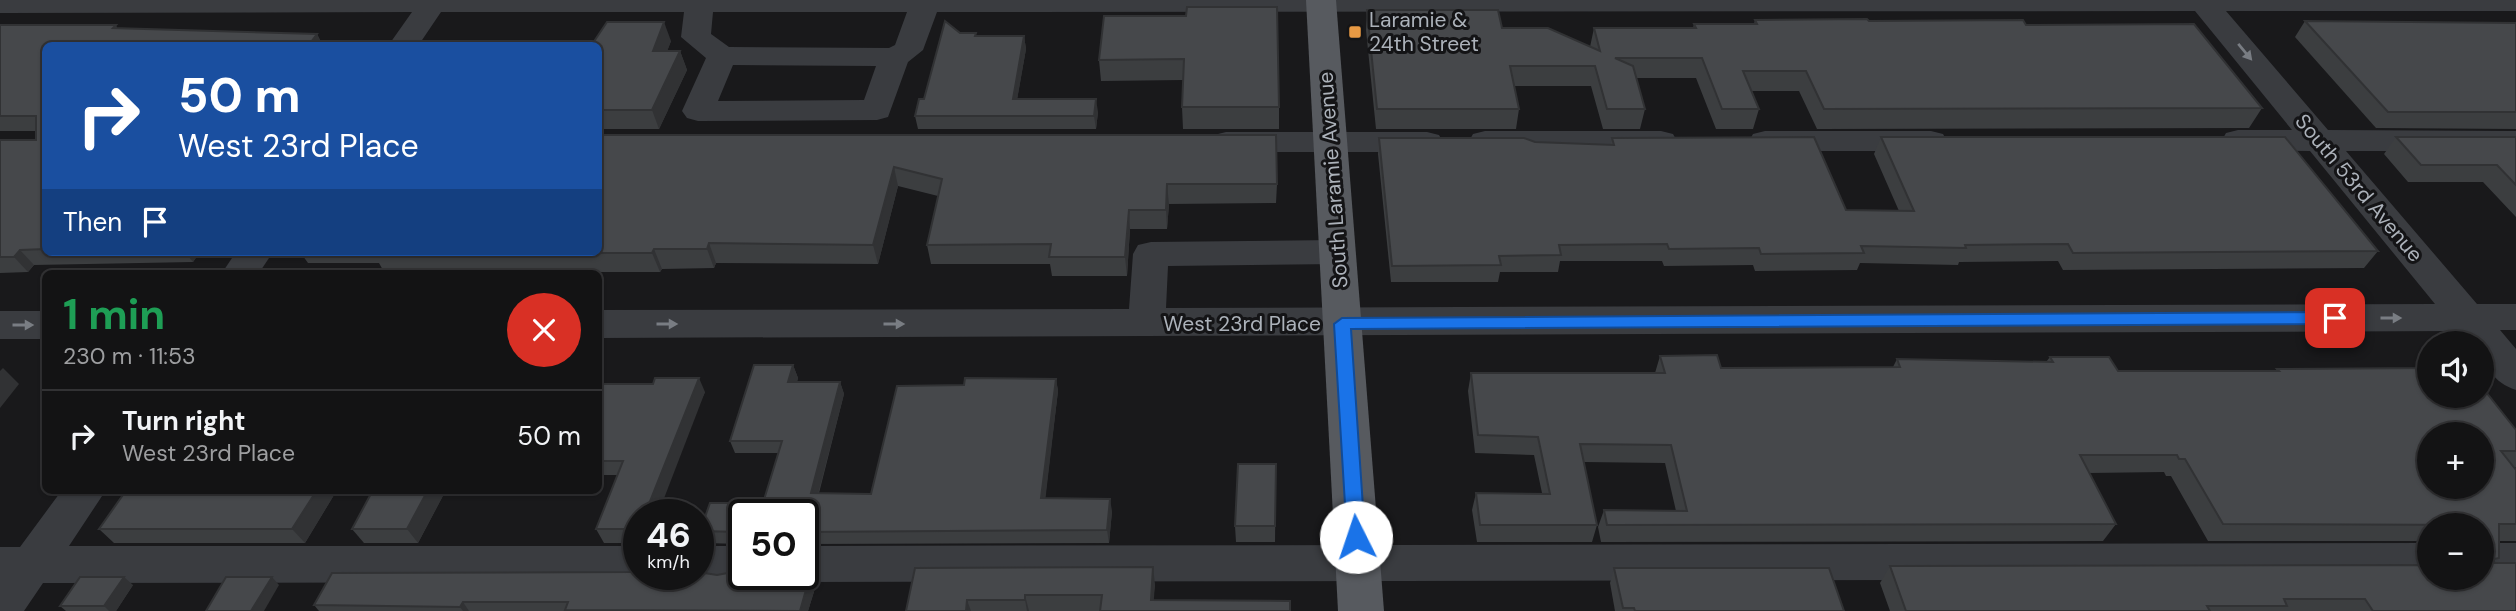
<!DOCTYPE html>
<html lang="en">
<head>
<meta charset="utf-8">
<style>
  body { margin:0; font-family:"DM Sans",sans-serif; background:#1c1c1d; color:#f1f3f6; height:100vh; display:flex; flex-direction:column; font-size:26px; white-space:nowrap }
  * { box-sizing:border-box; margin:0 }
  p { font-size:23px; color:#9d9ea0 }
  .icon { flex:none; width:38px; height:38px; fill:none; stroke:currentColor; stroke-width:2; stroke-linecap:round; stroke-linejoin:round }
  .map { position:relative; flex:1; overflow:hidden }
  .sheet { position:absolute; left:42px; top:270px; width:560px; height:224px; display:flex; flex-direction:column; background:#131314; border-radius:10px; box-shadow:0 2px 5px #0004,0 0 0 2px #323234 }
  .sheet>* { flex:none }
  .banner { position:absolute; left:42px; top:42px; width:560px; height:214px; border-radius:10px; box-shadow:0 2px 5px #0004,0 0 0 2px #323234; background:#1a4fa0; color:#fff; overflow:hidden }
  .buttons { position:absolute; left:2417px; top:331px; display:grid; gap:14px }
  .buttons a { display:grid; place-items:center; width:77px; height:77px; border-radius:50%; background:#131314; box-shadow:0 2px 5px #0004,0 0 0 2px #323234; font-size:35px }
  .speed { position:absolute; left:623px; top:499px; display:flex; gap:14px; font-size:35px; font-weight:700; text-align:center }
  .speed>* { display:grid; place-content:center; width:91px; height:91px; border-radius:50%; background:#131314; box-shadow:0 2px 5px #0004,0 0 0 2px #323234; line-height:1 }
  .speed small { font-size:18px; font-weight:400 }
  .speed .limit { border:4px solid #111; border-radius:10px; background:#fff; color:#111 }
  .pin { position:absolute; display:grid; place-items:center; width:60px; height:60px; color:#fff; margin:-30px; border-radius:14px; box-shadow:0 4px 10px #0006 }
  .me { position:absolute; width:77px; margin:-38px; rotate:356deg; stroke-linejoin:round; filter:drop-shadow(0 0 5px #0008) }
  .turn { display:flex; align-items:center; gap:24px; height:147px; padding:0 21px; font-size:32px }
  .turn .icon { width:91px; height:91px; stroke-width:2.5 }
  .turn b { display:block; font-size:49px; line-height:60px }
  .then { display:flex; align-items:center; height:66px; padding:0 21px; background:#0003; gap:14px; font-size:26px }
  .round { display:grid; place-items:center; flex:none; width:74px; height:74px; border-radius:37px; background:#1c1c1d }
  .headline { display:flex; align-items:center; justify-content:space-between; height:119px; padding:0 21px }
  h1 { font-size:42px; font-weight:700; line-height:52px; color:#1e9e55 }
  ul { padding:0; list-style:none }
  li { display:flex; align-items:center; gap:21px; height:91px; padding:0 21px; border-top:2px solid #323234 }
  li div { flex:1 }
  li b { display:block; font-size:26px }
  li em { font-style:normal }
  .map>svg:first-child { display:block }
  .lines { fill:none; stroke-linecap:round; stroke-linejoin:round }
  .minor { fill:#3a3c40; fill-rule:evenodd }
  .major { fill:#575a5f; fill-rule:evenodd }
  .wall { fill:#3c3e40 }
  .shaded-wall { fill:#313234 }
  .building { fill:#46484b; stroke:#313234; stroke-width:2; fill-rule:evenodd }
  .oneway { fill:#797d83 }
  .route { fill:#1a73e8; stroke:#114b97; stroke-width:2 }
  .poi-dot { fill:#e89a44; stroke:#141416; stroke-width:2.5 }
  .labels { text-anchor:middle; stroke-width:6; stroke-linejoin:round; paint-order:stroke }
  .poi-label { font-size:21px; fill:#acb2ba; stroke:#141416; text-anchor:start }
  .street-label { font-size:21px; fill:#acb2ba; stroke:#141416 }
</style>
</head>
<body>
<div class="map">
<svg width="2516" height="611" viewBox="0 0 2516 611">
  <rect width="100%" height="100%" fill="#19191b"/>
  <g class="lines">
    <g class="minor">
      <path d="M0 0H2516V11H2226L2328 130 2516 131V151H2346L2477 304H2516V330H2500L2516 349V390C2494 383 2482 365 2482 343H2468L2457 331 598 338V310L1129 309 1133 254 1138 245 1151 242 1337 240 1350 243 1355 252 1350 261 1337 264 1168 266 1166 308 2435 304 2310 151 2238 150 2226 147 2222 140 2226 133 2238 130H2292L2195 11 937 12 923 50 908 62 888 117 877 120 698 121 687 118 682 111 706 58 681 37 684 12H441L418 46H388L412 12 0 13ZM713 12H907L895 45 889 48 729 47 711 34ZM733 65 876 66 864 100 718 101Z"/>
      <path d="M1485 131H1661L1673 134 1677 141 1673 148 1661 151H1485L1473 148 1469 141 1473 134Z"/>
      <path d="M1765 131H1931L1943 134 1947 141 1943 148 1931 151H1765L1753 148 1749 141 1753 134Z"/>
      <path d="M1226 132H1427L1439 135 1443 142 1439 149 1427 152H1226L1214 149 1210 142 1214 135Z"/>
      <path d="M236 252H273L259 273H222Z"/>
      <rect x="0" y="311" width="46" height="28"/>
      <path d="M62 490H106L69 546H639V574H656L639 582 43 583 24 611H0V547H20Z"/>
      <path d="M2429 543V578H2434L2429 579 803 582 786 574H803V546Z"/>
      <path d="M2482 543H2516V579L2477 578H2482Z"/>
      <path d="M698 546H744V574H761C745 590 703 584 683 577L681 574H698Z"/>
    </g>
    <path class="major" d="M1306 0H1336L1384 611H1338Z"/>
  </g>
  <g class="wall">
    <path d="M1367 10 1502 28 1590 47 1594 28H1693L1694 24H1754L1755 20 1869 21 2026 25 2262 108 2249 128 1817 129 1799 91H1752L1759 109 1753 129H1716L1696 78H1636L1645 109 1640 129H1603L1591 86H1514L1519 109 1516 129H1376L1366 30Z"/>
    <path d="M1104 16 1279 107V129H1183L1182 107 1183 80 1101 81 1099 60Z"/>
    <path d="M2305 21 2516 23V129L2376 128 2295 37Z"/>
    <path d="M0 25H116L117 28 317 34 323 46H46V252H200L193 262 34 265 28 272 0 273V140H36V131H0Z"/>
    <path d="M960 33 976 36H1024L1026 49 1017 99 1098 112 1096 129H918L915 116Z"/>
    <path d="M671 41 667 51H680L687 70 659 129H598V46Z"/>
    <path d="M598 135 1277 184 1276 203 1169 204 1167 229H1130L1127 276H1052L1050 264H931L927 245 938 196 898 186 878 264 716 263 714 268 662 269 660 272H384L379 263H308L300 252H598Z"/>
    <path d="M1881 137 2378 251 2364 268 2063 270 2058 261 1959 262 1958 265 1860 263 1857 270 1755 271 1753 265 1664 266 1662 261H1560L1558 272H1500L1498 282H1391L1378 154 1379 138 1610 145 1612 138 1846 210 1899 211 1874 154Z"/>
    <path d="M2396 137H2516V217L2483 182H2408L2384 154Z"/>
    <path d="M1660 356 1721 368 1893 367 1897 359 2046 362 2050 357 2118 371H2275L2277 369 2418 368 2421 365 2516 430V467L2515 468 2516 470V541H2499V558L2494 562 2516 611H1890L1880 583 1890 566 2482 578V525H2429V541H2208L2171 476H2166L2164 472 2089 473 2116 524 2103 541 1601 542 1598 527 1604 510 1676 511 1665 463 1584 462 1597 525 1592 542H1477L1472 510 1476 493H1542L1534 455 1475 453 1468 391 1471 373H1655Z"/>
    <path d="M793 365 798 378 797 382H840L844 394 819 493 871 494 964 385 1056 379 1058 391 1045 498 1112 511 1109 543 803 544V514H744V565L741 559 740 544 706 543 700 531 763 503 778 453H735L730 441Z"/>
    <path d="M598 384 705 392 634 543H604L596 529 618 475H598Z"/>
    <path d="M1276 464 1275 542H1236L1235 526Z"/>
    <path d="M337 490 305 543H114L99 529 199 492Z"/>
    <path d="M446 490 418 543H364L352 529Z"/>
    <path d="M915 568 1155 584 1153 600 1290 611H906Z"/>
    <path d="M1614 568 1844 611H1615L1610 583Z"/>
    <path d="M811 572 816 585 808 611H319L314 605 717 575Z"/>
    <path d="M133 585 116 611H66L60 606Z"/>
  </g>
  <g class="shaded-wall">
    <path d="M664 22 671 41 660 70 653 51Z"/>
    <path d="M317 34 323 46H308Z"/>
    <path d="M1024 36 1026 49 1015 112 1013 99Z"/>
    <path d="M680 51 687 70 659 129 652 110Z"/>
    <path d="M1096 99 1098 112 1096 129 1094 116Z"/>
    <path d="M894 167 898 186 878 264 873 245Z"/>
    <path d="M1167 184 1169 204 1167 229 1166 210Z"/>
    <path d="M1129 210 1130 229 1127 276 1125 257Z"/>
    <path d="M709 243 716 263 714 268 707 249Z"/>
    <path d="M654 249 662 269 660 272 652 253Z"/>
    <path d="M20 250 34 265 28 272 14 257Z"/>
    <path d="M185 252H200L193 262Z"/>
    <path d="M793 365 798 378 793 394 788 382Z"/>
    <path d="M3 368 19 384 0 408V371Z"/>
    <path d="M699 378 705 392 658 514H645Z"/>
    <path d="M1056 379 1058 391 1044 511 1041 498Z"/>
    <path d="M840 382 844 394 815 506 811 493Z"/>
    <path d="M317 490H337L305 543 292 529Z"/>
    <path d="M428 490H446L418 543 407 529Z"/>
    <path d="M1110 499 1112 511 1109 543 1107 530Z"/>
    <path d="M639 531V553L634 544Z"/>
    <path d="M1153 567 1155 584 1153 611 1151 600Z"/>
    <path d="M811 572 816 585 808 611H800Z"/>
    <path d="M124 577 133 585 116 611H109L104 606Z"/>
    <path d="M272 577 279 585 264 611H251Z"/>
    <path d="M1025 595 1029 611H1027L1025 600Z"/>
    <path d="M967 600 971 611H966Z"/>
    <path d="M463 602 469 611H463L460 607Z"/>
  </g>
  <g class="building">
    <path d="M1187 7H1277L1279 107H1182L1184 59 1099 60 1104 16H1186Z"/>
    <path d="M1367 10H1498L1502 28H1548L1600 51 1594 28H1696L1694 24H1757L1755 20 1867 19 1869 21 2023 20 2026 25 2194 24 2262 108 1824 109 1806 71H1743L1759 109H1722L1702 58H1615L1633 66 1645 109H1607L1595 66H1510L1519 109H1377Z"/>
    <path d="M945 21 960 33H976L975 36H1024L1013 99H1096L1094 116H915L919 99H924Z"/>
    <path d="M2305 21 2516 23V112H2388Z"/>
    <path d="M607 22H664L653 51H680L652 110H598V46H591Z"/>
    <path d="M0 25H116L113 28 317 34 308 46H46V249L20 250 14 257H0V140H36V116H0Z"/>
    <path d="M598 135H1276L1277 184H1167L1166 210H1129L1125 257H1049L1051 244 927 245 942 179 894 167 873 245 709 243 707 249H654L652 253H372L598 252Z"/>
    <path d="M1814 137 1846 210 1914 211 1881 137H2285L2378 251 2073 253 2068 244 1965 245 1966 248 1861 246 1864 253 1761 254 1759 248 1669 249 1667 244 1559 245 1561 255 1499 256 1501 265 1392 266 1379 138H1524L1535 142 1614 145 1612 138Z"/>
    <path d="M2396 137H2516V185L2497 165H2421Z"/>
    <path d="M1717 355 1721 368 1900 367 1897 359 2053 362 2050 357H2109L2118 371H2279L2277 369 2424 368 2421 365H2429V396H2482V387L2516 430V451H2501L2516 470V524H2499V558L2494 559V563H2516V611H2373L2365 599H2284L2287 606H2207L2210 611H1906L1890 566 2429 565V578H2482V525L2223 524 2185 459H2179L2177 455H2080L2116 524 1607 525 1604 510 1687 511 1671 445 1580 444 1597 525H1480L1476 493 1550 494 1538 437 1478 435 1471 373H1665L1660 356ZM2429 434H2482V486H2429Z"/>
    <path d="M754 365H793L788 382H840L811 493 871 494 897 386 964 385 965 378 1056 379 1041 498 1110 499 1107 530 803 532V514H744V560L741 559 740 532 700 531 710 503H763L782 441H730Z"/>
    <path d="M655 378H699L645 514H639V531L634 544 631 529H596L623 461H598V384H653Z"/>
    <path d="M1238 464H1276L1275 526H1235Z"/>
    <path d="M200 490H317L292 529H99L125 492H199Z"/>
    <path d="M373 490H428L407 529H352Z"/>
    <path d="M1153 567 1151 600 1290 601V611H1100L1102 595H1025V600H967L966 611H906L915 568Z"/>
    <path d="M1614 568H1829L1844 611H1635L1634 608H1623Z"/>
    <path d="M639 570V574H698V572L717 575 744 570V574H803V572H811L800 611 565 610 568 602H463L460 607 314 605 332 573 632 572Z"/>
    <path d="M80 577H124L104 606H60Z"/>
    <path d="M226 577H272L251 611H206Z"/>
  </g>
  <defs><path id="oneway-solid" d="M-6-.8H1V-3.2L6.5 0L1 3.2V.8H-6Z" transform="scale(1.75)"/></defs>
  <g class="oneway">
    <use href="#oneway-solid" transform="translate(2245 52) rotate(50)"/>
    <use href="#oneway-solid" transform="translate(2391 318)"/>
    <use href="#oneway-solid" transform="translate(667 324)"/>
    <use href="#oneway-solid" transform="translate(894 324)"/>
    <use href="#oneway-solid" transform="translate(23 325)"/>
  </g>
  <path class="route" d="M2335 312 2343 318 2335 324 1351 329 1365 537 1363 543H1350L1347 537 1334 324 1342 318Z"/>
  <rect class="poi-dot" x="1348" y="25" width="14" height="14" rx="3.5"/>
  <g class="labels">
    <g class="poi-label">
      <text x="1369" y="27">Laramie &amp;<tspan x="1369" dy="24">24th Street</tspan></text>
    </g>
    <g class="street-label">
      <text transform="translate(1333 180) rotate(-94)" y="7">South Laramie Avenue</text>
      <text transform="translate(2359 188) rotate(50)" y="7">South 53rd Avenue</text>
      <text x="1242" y="331">West 23rd Place</text>
    </g>
  </g>
</svg>
<div class="buttons">
<a><svg class="icon" aria-label="sound" viewBox="0 0 24 24"><path d="M4 9h4l5-4v14l-5-4H4zM17 9q2 3 0 6"/></svg></a>
<a>+</a>
<a>−</a>
</div>
<div class="speed"><div>46<small>km/h</small></div><div class="limit">50</div></div>
<div class="pin" style="left:2335px;top:318px;background:#d93025"><svg class="icon" aria-label="arrive" viewBox="0 0 24 24"><path d="M6 21V4h12l-3 4 3 4H6"/></svg></div>
<svg class="me" style="left:1356px;top:537px" viewBox="-20 -20 40 40"><circle r="19" fill="#fff"/><path d="M0-13L10 11 0 6-10 11z" fill="#1a73e8"/></svg>
<div class="banner">
<div class="turn"><svg class="icon" aria-label="right" viewBox="0 0 24 24"><path d="M7 20v-9h11M14 6l5 5-5 5"/></svg><div><b>50 m</b>West 23rd Place</div></div>
<div class="then">Then<svg class="icon" aria-label="arrive" viewBox="0 0 24 24"><path d="M6 21V4h12l-3 4 3 4H6"/></svg></div>
</div>
<section class="sheet">
<div class="headline"><div><h1>1 min</h1><p>230 m · 11:53</p></div><a class="round" style="background:#d93025;color:#fff"><svg class="icon" aria-label="close" viewBox="0 0 24 24"><path d="M6 6l12 12M18 6L6 18"/></svg></a></div>
<ul>
<li><svg class="icon" aria-label="right" viewBox="0 0 24 24"><path d="M7 20v-9h11M14 6l5 5-5 5"/></svg><div><b>Turn right</b><p>West 23rd Place</p></div><em>50 m</em></li>
</ul>
</section>
</div>
</body>
</html>
